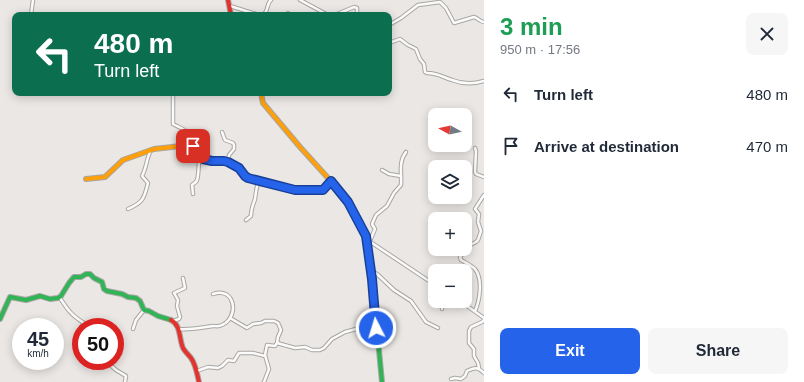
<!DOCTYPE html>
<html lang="en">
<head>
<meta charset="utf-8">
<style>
  body { margin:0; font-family:Arial,sans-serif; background:#f6f6f7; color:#1f2937; height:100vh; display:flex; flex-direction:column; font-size:15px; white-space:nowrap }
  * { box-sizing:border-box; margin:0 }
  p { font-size:13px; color:#747a83 }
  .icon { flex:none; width:22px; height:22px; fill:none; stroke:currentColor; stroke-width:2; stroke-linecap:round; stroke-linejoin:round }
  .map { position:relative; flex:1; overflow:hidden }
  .panel { display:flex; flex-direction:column; background:#fff; width:320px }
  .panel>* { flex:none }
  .hud { position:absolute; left:12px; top:12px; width:380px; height:84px; border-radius:8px; box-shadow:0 2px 10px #0003; background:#0b6e4f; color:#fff; overflow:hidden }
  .needle { width:26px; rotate:278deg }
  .fabs { position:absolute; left:428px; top:108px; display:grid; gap:8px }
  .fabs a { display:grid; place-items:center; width:44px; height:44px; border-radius:8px; background:#fff; box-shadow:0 2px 10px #0003; font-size:20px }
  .speed { position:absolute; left:12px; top:318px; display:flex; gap:8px; font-size:20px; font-weight:700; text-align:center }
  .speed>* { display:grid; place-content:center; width:52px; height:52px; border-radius:50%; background:#fff; box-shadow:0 2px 10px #0003; line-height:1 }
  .speed small { font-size:10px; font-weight:400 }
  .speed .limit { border:6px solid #d22; background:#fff; color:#111 }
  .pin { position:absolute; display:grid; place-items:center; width:34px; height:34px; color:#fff; margin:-17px; border-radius:8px; box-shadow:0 2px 6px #0006 }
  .me { position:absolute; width:44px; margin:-22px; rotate:355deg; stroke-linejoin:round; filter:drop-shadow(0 0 3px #0008) }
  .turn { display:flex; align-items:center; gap:14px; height:84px; padding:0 16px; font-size:18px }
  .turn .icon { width:52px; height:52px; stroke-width:2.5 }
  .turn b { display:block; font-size:28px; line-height:34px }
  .round { display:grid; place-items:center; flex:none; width:42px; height:42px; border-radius:8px; background:#f6f6f7 }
  .overview { display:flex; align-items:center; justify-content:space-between; height:68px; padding:0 16px }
  h1 { font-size:24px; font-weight:700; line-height:30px; color:#1e9e55 }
  .cta { display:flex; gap:8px; margin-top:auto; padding:8px 16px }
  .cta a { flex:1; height:46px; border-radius:8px; background:#2563eb; color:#fff; font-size:16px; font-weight:700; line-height:46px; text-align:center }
  .cta a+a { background:#f6f6f7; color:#1f2937 }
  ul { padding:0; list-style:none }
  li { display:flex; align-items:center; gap:12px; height:52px; padding:0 16px }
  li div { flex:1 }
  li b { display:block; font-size:15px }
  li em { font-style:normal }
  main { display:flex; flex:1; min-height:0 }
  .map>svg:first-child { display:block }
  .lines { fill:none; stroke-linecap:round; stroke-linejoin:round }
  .street-casing { stroke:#a8a6a3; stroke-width:4.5 }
  .fast-casing { stroke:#a8a6a3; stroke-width:6 }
  .slow-casing { stroke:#a8a6a3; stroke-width:6 }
  .jam-casing { stroke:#a8a6a3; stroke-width:6 }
  .street { stroke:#fcfbfb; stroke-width:2.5 }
  .fast { stroke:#30b455; stroke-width:4 }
  .slow { stroke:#ff9f0a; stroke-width:4 }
  .jam { stroke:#e5322d; stroke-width:4 }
  .route-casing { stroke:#184099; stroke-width:10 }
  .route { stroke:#2563eb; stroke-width:7 }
</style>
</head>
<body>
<main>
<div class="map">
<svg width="484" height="382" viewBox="0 0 484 382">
  <rect width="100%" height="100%" fill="#eae7e4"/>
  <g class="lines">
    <g class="street-casing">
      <g id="street">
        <path d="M300 0 328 15"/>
        <path d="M230 6 256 14 263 15C269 11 266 4 271 0"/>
        <path d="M31 15 33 0"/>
        <path d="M287 15 288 13"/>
        <path d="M335 15 354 7 357 8V15"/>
        <path d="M389 25 401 18 418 5 440 2 446 8 454 23 474 17C478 18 480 22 484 22"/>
        <path d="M389 43 400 39 408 45 416 49 420 59 424 64 425 72 427 73C438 73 442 77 452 80 462 84 474 84 484 81"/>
        <path d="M173 93V124C184 130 192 131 193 146"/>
        <path d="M222 132 225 140 233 143 234 145V149L229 155 228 162"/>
        <path d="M475 148 476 151 475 172 476 174 484 177"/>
        <path d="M382 170 389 174 401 176"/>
        <path d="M193 194 192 185C194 183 196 183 197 180 199 175 198 164 200 156"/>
        <path d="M128 209C144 202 144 198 148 183L142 176C147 167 146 159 151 150"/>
        <path d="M246 220 251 216C251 209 253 205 255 199 256 193 256 187 259 181"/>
        <path d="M369 241 435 285"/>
        <path d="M370 241 375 229 372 224 376 215 387 206 394 193 401 185C402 174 398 162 406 152"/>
        <path d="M371 270 377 274 394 290 411 301 426 322 438 328"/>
        <path d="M60 298C68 310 71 315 84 323"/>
        <path d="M442 301V309"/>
        <path d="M460 301 484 318"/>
        <path d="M475 311C480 300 483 279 475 269 471 265 466 263 461 260L460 257 470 245 476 242 478 240 481 231 478 222 479 214 475 209 484 195"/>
        <path d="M230 318 247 328 253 324 261 323 265 321H274L278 323 281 330 278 337 277 343 275 346 267 345 265 355 269 369 264 382"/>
        <path d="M173 321 179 319 180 317 177 306 178 300 174 293 185 288 183 278"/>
        <path d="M81 327 84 323 89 327"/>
        <path d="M133 329 136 320 144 310"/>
        <path d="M178 329C190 330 201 328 213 326 216 326 219 327 222 325 240 317 235 286 213 294"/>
        <path d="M79 330 81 327"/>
        <path d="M277 343 295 348 305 347 312 350H320L324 348 332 339 345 332 356 329 375 315"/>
        <path d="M106 361 116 370 126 376 125 382"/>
        <path d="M479 368 478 363 474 356V349L469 343V331L471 327 482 322 484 320"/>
        <path d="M197 371 208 367 218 368 222 366 228 360 234 361 239 353H253L265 356"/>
        <path d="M451 379 455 378 461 379 465 376 467 371C475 367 478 367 484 373"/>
      </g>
    </g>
    <g class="fast-casing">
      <g id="fast">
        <path d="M372 277 382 382"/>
        <path d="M0 319 10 297 26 300 40 296 50 299 58 298 61 296 69 283 74 277H81L86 274H90L94 278 102 282 104 289 107 291 122 294 128 297 136 298 140 301 144 310 149 311 158 316 171 320"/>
      </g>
    </g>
    <g class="slow-casing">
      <g id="slow">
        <path d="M261 93 263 103 300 147 347 199 365 232 372 277"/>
        <path d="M86 179 105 177 123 160 154 149 190 145C196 148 198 154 203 158 211 163 221 159 230 163 233 164 238 166 240 169 243 172 243 176 248 178 252 181 257 181 262 182 283 187 302 192 323 190L331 181"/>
      </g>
    </g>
    <g class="jam-casing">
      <g id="jam">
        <path d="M228 0 231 15"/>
        <path d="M171 320C181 325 179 339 183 348 185 352 189 355 191 358 196 365 197 374 199 382"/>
      </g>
    </g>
    <use href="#street" class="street"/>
    <use href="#fast" class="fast"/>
    <use href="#slow" class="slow"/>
    <use href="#jam" class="jam"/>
  </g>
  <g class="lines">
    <g class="route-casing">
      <path id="route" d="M193 146 200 156 203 159 212 161H224L228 162 239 168 245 176 248 178 295 190H323L331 181 348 202 366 236 372 279 376 328"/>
    </g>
    <use href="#route" class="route"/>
  </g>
</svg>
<div class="fabs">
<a><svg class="needle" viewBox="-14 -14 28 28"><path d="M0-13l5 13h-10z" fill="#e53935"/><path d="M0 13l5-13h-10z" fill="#747a83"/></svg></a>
<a><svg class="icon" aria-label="layers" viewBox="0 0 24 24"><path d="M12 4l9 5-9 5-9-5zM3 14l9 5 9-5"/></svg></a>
<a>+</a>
<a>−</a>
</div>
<div class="speed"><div>45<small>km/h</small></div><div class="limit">50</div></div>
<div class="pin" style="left:193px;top:146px;background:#d93025"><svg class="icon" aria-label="arrive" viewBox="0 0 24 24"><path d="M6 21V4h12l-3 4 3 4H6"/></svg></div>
<svg class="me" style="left:376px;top:328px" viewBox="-20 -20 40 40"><circle r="17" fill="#2563eb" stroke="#fff" stroke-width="3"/><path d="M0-11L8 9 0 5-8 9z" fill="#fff"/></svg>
<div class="hud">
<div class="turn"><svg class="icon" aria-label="left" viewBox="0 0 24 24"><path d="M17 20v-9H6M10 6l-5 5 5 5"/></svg><div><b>480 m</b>Turn left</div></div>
</div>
</div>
<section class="panel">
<div class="overview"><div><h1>3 min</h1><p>950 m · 17:56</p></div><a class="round"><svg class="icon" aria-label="close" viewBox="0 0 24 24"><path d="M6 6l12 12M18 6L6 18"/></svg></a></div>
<ul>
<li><svg class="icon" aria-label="left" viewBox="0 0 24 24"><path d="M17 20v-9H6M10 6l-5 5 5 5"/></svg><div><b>Turn left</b></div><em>480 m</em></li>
<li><svg class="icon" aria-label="arrive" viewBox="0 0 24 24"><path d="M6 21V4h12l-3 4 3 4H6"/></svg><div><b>Arrive at destination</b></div><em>470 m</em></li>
</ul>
<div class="cta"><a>Exit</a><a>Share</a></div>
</section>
</main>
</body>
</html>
